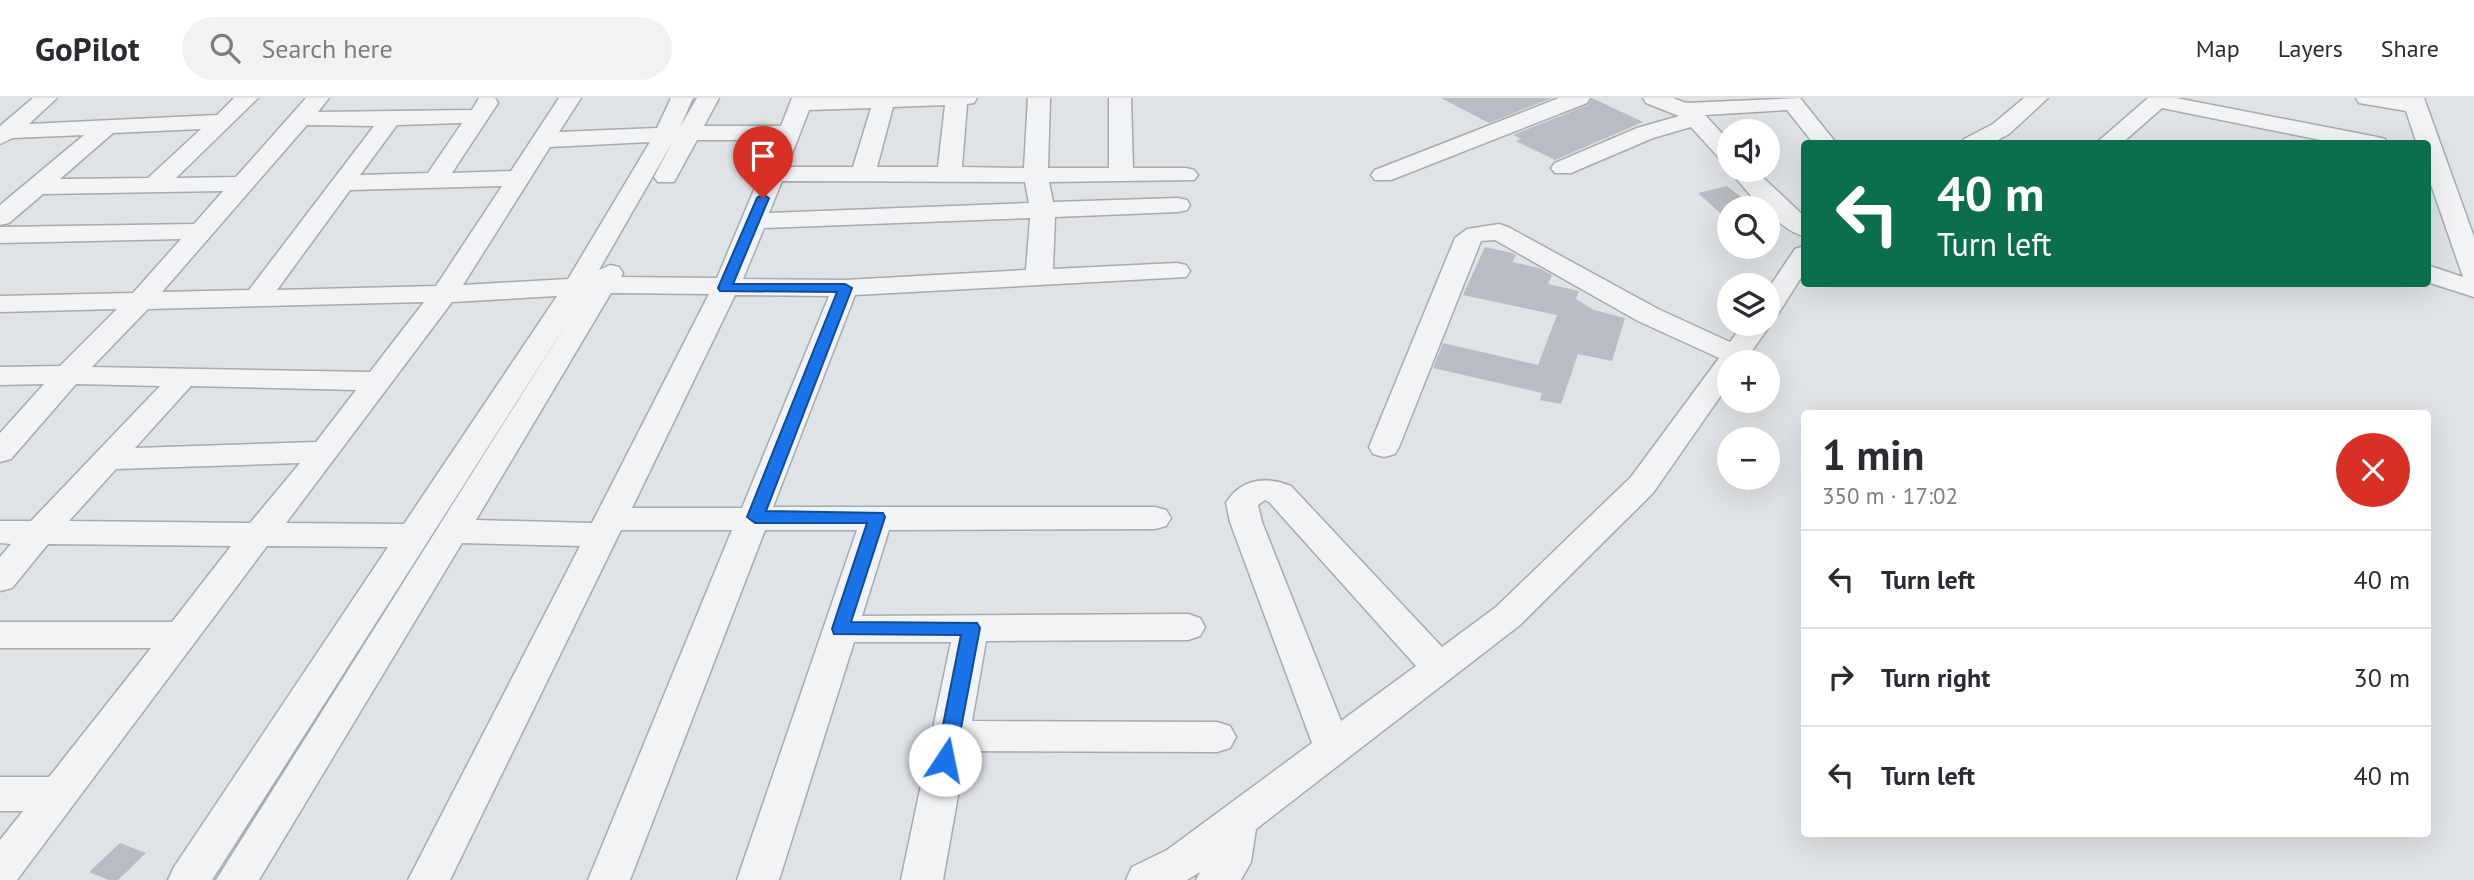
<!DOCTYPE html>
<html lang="en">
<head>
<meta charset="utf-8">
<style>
  body { margin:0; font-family:"PT Sans",sans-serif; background:#f2f2f3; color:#2b2b33; height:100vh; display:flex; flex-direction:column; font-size:26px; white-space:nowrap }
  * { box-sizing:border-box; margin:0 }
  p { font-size:23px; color:#7c7c81 }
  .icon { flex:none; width:38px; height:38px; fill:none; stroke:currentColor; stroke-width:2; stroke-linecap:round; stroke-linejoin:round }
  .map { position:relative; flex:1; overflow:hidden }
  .side { position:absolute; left:1801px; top:312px; width:630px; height:427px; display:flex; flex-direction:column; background:#fff; border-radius:7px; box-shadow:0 7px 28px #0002 }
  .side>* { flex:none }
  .guide { position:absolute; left:1801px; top:42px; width:630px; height:147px; border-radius:7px; box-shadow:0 7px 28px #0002; background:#0b6e4f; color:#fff; overflow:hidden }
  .controls { position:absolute; left:1717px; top:21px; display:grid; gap:14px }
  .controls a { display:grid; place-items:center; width:63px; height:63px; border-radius:50%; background:#fff; box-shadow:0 7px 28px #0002; font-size:35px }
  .pin { position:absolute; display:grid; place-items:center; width:60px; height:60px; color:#fff; margin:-72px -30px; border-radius:50% 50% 50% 0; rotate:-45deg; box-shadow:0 0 7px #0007 }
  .pin .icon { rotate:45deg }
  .me { position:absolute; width:77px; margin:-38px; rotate:11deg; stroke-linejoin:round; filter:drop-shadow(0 0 5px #0008) }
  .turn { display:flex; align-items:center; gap:24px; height:147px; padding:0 21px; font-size:32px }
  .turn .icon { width:91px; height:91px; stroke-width:2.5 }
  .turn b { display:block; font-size:49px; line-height:60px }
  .round { display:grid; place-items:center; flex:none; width:74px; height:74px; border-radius:37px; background:#f2f2f3 }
  .summary { display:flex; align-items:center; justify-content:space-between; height:119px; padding:0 21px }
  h1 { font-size:42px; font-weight:700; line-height:52px }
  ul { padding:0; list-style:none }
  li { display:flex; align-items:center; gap:21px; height:98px; padding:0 21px; border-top:2px solid #e1e1e2 }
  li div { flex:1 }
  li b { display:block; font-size:26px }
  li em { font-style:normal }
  header { display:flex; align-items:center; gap:42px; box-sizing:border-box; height:98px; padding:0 35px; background:#fff; border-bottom:2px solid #e1e1e2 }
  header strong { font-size:33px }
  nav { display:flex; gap:38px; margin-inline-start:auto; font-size:24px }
  .search { width:490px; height:63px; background:#f2f2f3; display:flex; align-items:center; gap:18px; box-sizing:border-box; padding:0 24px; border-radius:38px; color:#7c7c81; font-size:26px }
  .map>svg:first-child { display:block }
  .building { fill:#b7bdc3 }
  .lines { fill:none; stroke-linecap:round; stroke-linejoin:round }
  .minor-casing { stroke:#a5abb0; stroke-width:3 }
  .minor { fill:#f1f3f5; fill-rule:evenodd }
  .route { fill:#1a73e8; stroke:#114b97; stroke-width:2 }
</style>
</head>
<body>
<header>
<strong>GoPilot</strong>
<div class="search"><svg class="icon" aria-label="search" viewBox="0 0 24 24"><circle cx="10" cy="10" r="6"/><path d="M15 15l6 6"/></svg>Search here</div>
<nav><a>Map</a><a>Layers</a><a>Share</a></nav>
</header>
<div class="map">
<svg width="2474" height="782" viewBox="0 0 2474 782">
  <rect width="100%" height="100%" fill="#dfe3e7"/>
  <g class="building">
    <path d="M1441 0H1552L1489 25Z"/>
    <path d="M1592 0 1643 24 1555 62 1516 43 1521 41 1513 37 1588 7Z"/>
    <path d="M1727 88 1755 110H1729V123L1698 95Z"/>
    <path d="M1485 149 1512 155 1516 157 1512 164 1539 170 1552 177 1548 186 1579 193 1576 201 1594 212 1625 220 1612 263 1578 256 1561 306 1540 302 1542 295 1433 270 1443 245 1538 267 1557 217 1463 197Z"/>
    <path d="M120 745 146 755 118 782H109L89 774Z"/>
  </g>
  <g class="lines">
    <g class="minor-casing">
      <g id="minor">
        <path d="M33 0H57L29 26 217 17 234 0H258L176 80 236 79 306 0H329L318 14 472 12 479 0H495L498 5 452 75 511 73 559 0H581L559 34 657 30 671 0H693L680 29 697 0H719L704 28H781L792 0H977L974 5 967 6 962 69 1024 70 1028 0H1050L1048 70H1109V0H1131L1133 70H1186L1194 72 1198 77 1194 82 1049 84 1053 104 1178 100 1187 102 1190 107 1187 112 1178 114 1055 119 1053 171 1177 165 1186 167 1190 173 1186 179 855 197 773 409H1155L1166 412 1171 420 1166 428 1155 431 889 432 862 518 1188 516 1200 520 1205 529 1200 538 1188 542 986 543 972 623 1217 624 1230 628 1236 639 1230 650 1217 654 966 653 943 782H901L951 544H854L779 782H737L857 432H765L630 782H588L732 432H621L450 782H408L580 448 462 445 259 782H216L570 220 212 782H168L174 769 388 449 267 448 17 782H0V742L23 713H0V679H49L151 550H0V524H172L231 448 48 446 12 490 0 493V459L11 446 0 445V423H31L160 288 76 286 11 361 0 364V335L44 286 0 287V269L60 268 117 211 0 214V198L133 195 181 141 0 145V129L194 126 223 93 43 96 9 125 0 127V107L84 37 13 40 0 46V28ZM945 7 938 69H877L893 9ZM871 10 853 69H787L809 12ZM462 25 428 75 360 77 397 27ZM307 27 374 28 249 192 162 194ZM201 31 148 80 60 81 113 35ZM697 42H775L717 180 621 179 623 175 619 169 610 167 599 172 673 43 654 79 658 84H674ZM650 44 568 181 463 187 550 49ZM782 83 1025 84 1029 105 769 115ZM502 88 436 188 277 192 350 92ZM1030 120 1026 172 845 182 743 181 764 130ZM611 195 709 196 592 425 476 422ZM735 197 829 198 742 410H632ZM557 198 404 426 286 425 452 204ZM424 204 370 274 92 269 148 211ZM191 288 356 292 316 344 135 350ZM300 365 250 425 69 423 116 371Z"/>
        <path d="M1559 0H1590L1587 5 1391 82H1375L1371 77 1375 72Z"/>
        <path d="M1643 0H1673L1686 5 1800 0 1837 46H1814L1787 12 1705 17 1729 43V64L1721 62 1691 29 1653 40 1571 75H1555L1551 70 1555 65 1637 30 1679 18 1646 5Z"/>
        <path d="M2024 0H2048L2009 36 1990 46H1961L1964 41 1993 26Z"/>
        <path d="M2148 0H2176L2377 39 2385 41 2388 46H2340L2162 10 2121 46H2095Z"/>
        <path d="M2356 0H2424L2474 139V199L2427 184V167L2463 179 2427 75V46H2417L2406 13 2359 5Z"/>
        <path d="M1730 72H1755L1804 118V138C1782 134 1743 91 1730 72Z"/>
        <path d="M1499 126 1508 129 1658 211 1730 244 1743 226H1768V221L1771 226 1744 264H1729V286L1653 395 1520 527 1256 731 1251 764 1241 782H1196L1200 774 1187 782H1126L1132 769 1167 752 1312 645 1230 424 1226 405C1241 380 1266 378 1291 388L1442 549 1496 509 1631 379 1719 260 1638 223 1495 142 1481 143 1399 349 1395 356 1384 359 1373 356 1369 349 1455 140 1467 131ZM1265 402 1269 404 1416 568 1341 623 1262 424 1258 407Z"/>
        <path d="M1804 148V175L1778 216 1768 218V191L1795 151Z"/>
      </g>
    </g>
    <use href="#minor" class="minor"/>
  </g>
  <path class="route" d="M763 96 769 100 733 186H845L852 190 766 413 883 415 885 419 851 524 977 525 980 530 955 662 952 668 945 670 939 668 936 662 961 537 834 536 832 531 867 425H755L747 419 837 194 720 193 718 190 757 100Z"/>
</svg>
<div class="controls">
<a><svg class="icon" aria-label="sound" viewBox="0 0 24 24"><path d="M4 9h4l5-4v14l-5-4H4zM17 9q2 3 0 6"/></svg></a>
<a><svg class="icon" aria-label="search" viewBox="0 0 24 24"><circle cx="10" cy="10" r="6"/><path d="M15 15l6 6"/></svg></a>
<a><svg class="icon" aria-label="layers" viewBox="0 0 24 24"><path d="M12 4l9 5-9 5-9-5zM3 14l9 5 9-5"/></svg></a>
<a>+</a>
<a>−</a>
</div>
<div class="pin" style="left:763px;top:100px;background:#d93025"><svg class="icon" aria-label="arrive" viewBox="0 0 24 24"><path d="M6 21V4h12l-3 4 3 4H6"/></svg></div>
<svg class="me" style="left:945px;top:662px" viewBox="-20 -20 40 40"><circle r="19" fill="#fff"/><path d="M0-13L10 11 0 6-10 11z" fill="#1a73e8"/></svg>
<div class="guide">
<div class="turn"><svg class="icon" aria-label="left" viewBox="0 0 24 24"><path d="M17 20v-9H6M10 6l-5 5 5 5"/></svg><div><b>40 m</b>Turn left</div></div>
</div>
<section class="side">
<div class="summary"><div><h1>1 min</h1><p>350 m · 17:02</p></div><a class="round" style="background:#d93025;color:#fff"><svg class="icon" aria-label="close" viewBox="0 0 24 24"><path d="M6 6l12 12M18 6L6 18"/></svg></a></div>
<ul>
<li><svg class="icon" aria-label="left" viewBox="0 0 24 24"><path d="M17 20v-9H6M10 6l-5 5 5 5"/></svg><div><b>Turn left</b></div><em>40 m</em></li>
<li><svg class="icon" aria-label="right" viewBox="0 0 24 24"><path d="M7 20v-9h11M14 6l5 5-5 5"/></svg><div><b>Turn right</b></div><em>30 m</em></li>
<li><svg class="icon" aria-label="left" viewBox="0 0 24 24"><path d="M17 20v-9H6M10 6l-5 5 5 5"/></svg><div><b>Turn left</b></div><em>40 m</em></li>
</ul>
</section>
</div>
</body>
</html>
